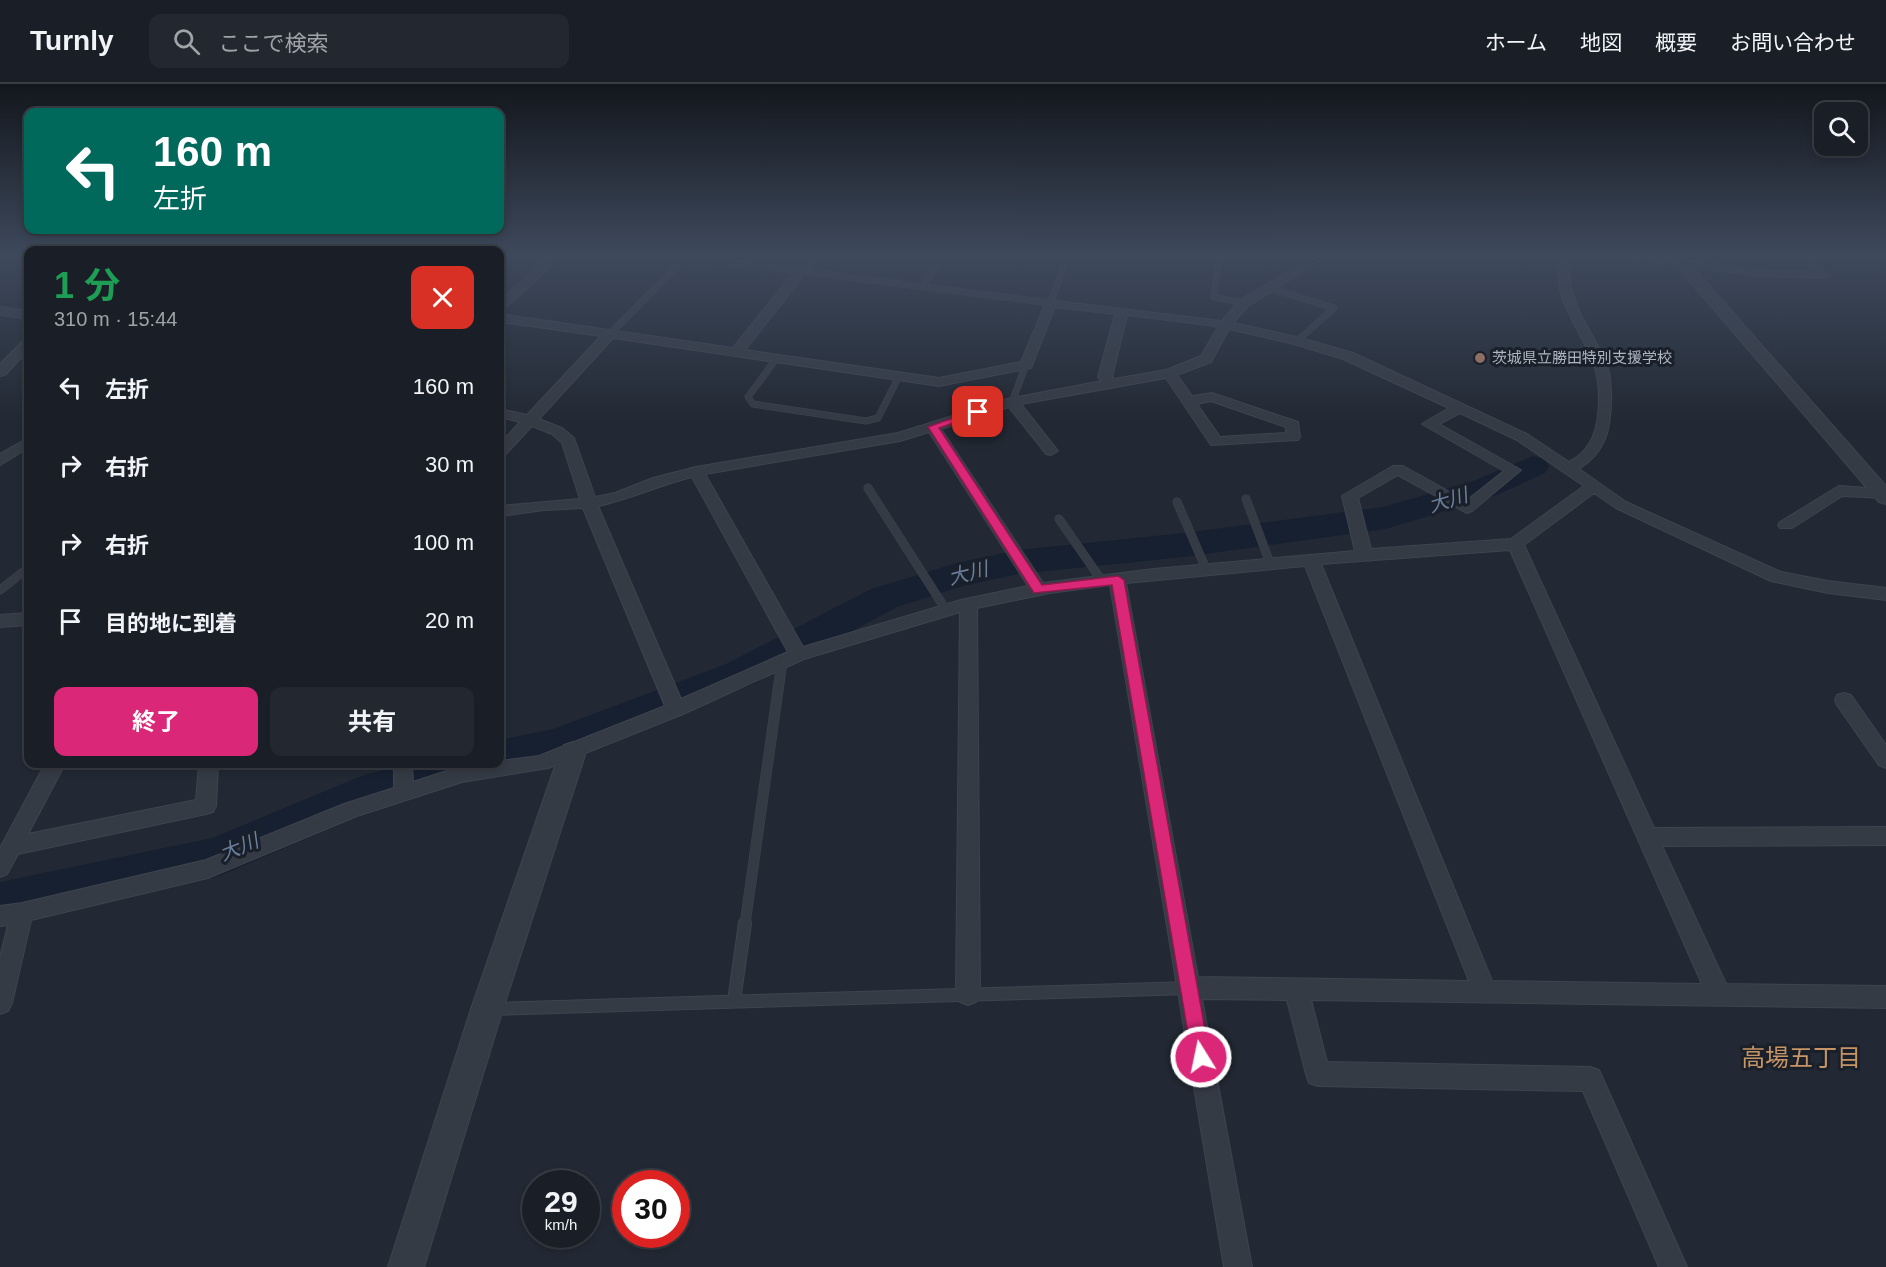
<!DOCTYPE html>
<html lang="ja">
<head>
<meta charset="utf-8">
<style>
  body { margin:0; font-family:Helvetica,"Noto Sans JP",sans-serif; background:#23272f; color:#f1f3f6; height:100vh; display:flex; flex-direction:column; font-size:22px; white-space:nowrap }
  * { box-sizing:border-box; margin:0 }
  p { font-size:20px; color:#9fa2a7 }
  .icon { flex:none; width:33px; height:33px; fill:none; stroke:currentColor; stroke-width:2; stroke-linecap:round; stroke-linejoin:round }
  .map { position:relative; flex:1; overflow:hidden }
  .details { position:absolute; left:24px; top:162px; width:480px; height:522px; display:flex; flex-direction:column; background:#1a1f27; border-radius:12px; box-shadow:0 3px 9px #0003,0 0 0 2px #383d44 }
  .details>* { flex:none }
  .hud { position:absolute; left:24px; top:24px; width:480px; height:126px; border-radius:12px; box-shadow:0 3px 9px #0003,0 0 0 2px #383d44; background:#00695c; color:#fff; overflow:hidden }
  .tools { position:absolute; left:1814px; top:18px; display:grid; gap:12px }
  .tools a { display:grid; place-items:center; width:54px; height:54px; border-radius:12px; background:#1a1f27; box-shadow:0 3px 9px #0003,0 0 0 2px #383d44; font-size:30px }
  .speed { position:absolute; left:522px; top:1086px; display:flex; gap:12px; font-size:30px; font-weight:700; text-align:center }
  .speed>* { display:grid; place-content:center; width:78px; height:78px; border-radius:50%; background:#1a1f27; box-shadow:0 3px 9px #0003,0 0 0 2px #383d44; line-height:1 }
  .speed small { font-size:15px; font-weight:400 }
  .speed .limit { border:9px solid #d22; background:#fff; color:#111 }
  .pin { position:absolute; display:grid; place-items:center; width:51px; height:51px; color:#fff; margin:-26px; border-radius:12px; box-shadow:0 3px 9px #0006 }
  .me { position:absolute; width:66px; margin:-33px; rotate:350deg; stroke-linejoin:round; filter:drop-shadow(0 0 4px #0008) }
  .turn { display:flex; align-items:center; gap:21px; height:126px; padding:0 30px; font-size:27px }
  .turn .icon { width:78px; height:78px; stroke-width:2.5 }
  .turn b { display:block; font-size:42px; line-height:51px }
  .round { display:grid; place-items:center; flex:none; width:63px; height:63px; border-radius:12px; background:#23272f }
  .headline { display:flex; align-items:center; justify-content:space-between; height:102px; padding:0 30px }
  h1 { font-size:36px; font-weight:700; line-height:45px; color:#1e9e55 }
  .action { display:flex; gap:12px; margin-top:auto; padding:12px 30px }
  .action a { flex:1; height:69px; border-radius:12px; background:#db2777; color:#fff; font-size:24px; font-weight:700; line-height:69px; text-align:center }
  .action a+a { background:#23272f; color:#f1f3f6 }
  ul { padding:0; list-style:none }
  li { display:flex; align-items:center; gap:18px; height:78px; padding:0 30px }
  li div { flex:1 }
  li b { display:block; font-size:22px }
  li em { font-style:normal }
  header { display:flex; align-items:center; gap:36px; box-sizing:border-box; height:84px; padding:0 30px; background:#1a1f27; border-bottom:2px solid #383d44 }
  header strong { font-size:28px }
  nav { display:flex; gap:33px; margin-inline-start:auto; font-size:21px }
  .search { width:420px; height:54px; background:#23272f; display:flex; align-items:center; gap:15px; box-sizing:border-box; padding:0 21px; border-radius:12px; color:#9fa2a7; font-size:22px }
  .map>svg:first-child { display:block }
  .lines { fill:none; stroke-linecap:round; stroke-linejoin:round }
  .river { fill:#172030; fill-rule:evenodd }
  .service-far3-casing { stroke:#3e444f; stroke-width:7 }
  .service-far2-casing { stroke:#3e444f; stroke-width:9 }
  .service-far1-casing { stroke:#3e444f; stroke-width:11 }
  .service-casing { stroke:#3e444f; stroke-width:14 }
  .minor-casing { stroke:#3e444f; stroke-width:2 }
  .tertiary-casing { stroke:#3e444f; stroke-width:2 }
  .service-far3 { stroke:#353b45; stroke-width:6 }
  .service-far2 { stroke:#353b45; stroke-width:8 }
  .service-far1 { stroke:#353b45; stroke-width:10 }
  .service { stroke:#353b45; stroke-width:12 }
  .minor { fill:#353b45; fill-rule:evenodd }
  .tertiary { fill:#353b45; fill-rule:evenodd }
  .route { fill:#db2777; stroke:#8e194d; stroke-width:1.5 }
  .education-dot { fill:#8d6e63; stroke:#1a202a; stroke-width:2 }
  .labels { text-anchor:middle; stroke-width:6; stroke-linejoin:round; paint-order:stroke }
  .far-poi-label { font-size:15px; fill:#afb6c2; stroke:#1a202a; text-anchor:start }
  .water-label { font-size:20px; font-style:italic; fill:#6b7f9e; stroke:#1a202a }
  .near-neighbourhood-label { font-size:24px; fill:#c79465; stroke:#1a202a }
</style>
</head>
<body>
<header>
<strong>Turnly</strong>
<div class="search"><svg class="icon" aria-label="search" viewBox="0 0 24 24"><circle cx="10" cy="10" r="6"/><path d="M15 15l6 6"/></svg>ここで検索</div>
<nav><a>ホーム</a><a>地図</a><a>概要</a><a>お問い合わせ</a></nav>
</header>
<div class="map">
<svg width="1886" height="1183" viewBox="0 0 1886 1183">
  <rect width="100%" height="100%" fill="#222934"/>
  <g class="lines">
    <path class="river" d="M1533 372 1545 375 1549 382 1545 389 1497 411 1386 445 1184 473 1018 490 963 502 897 523 754 600 573 673 500 690 488 686 484 692 390 719 217 793 18 839 0 842V798L212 754 364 691 405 680H500V656L553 645 726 580 871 505 957 479 1018 466 1184 449 1383 423 1473 397Z"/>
    <g class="service-far3-casing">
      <g id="service-far3">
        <path d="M680 172 1051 219 1067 172"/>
        <path d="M1219 172 1214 213 1244 219"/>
        <path d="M924 201 941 172"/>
        <path d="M1269 204 1334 224 1297 257"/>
        <path d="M611 249 687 172"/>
        <path d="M776 275 748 313 753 320 866 337 878 334 899 292"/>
        <path d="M1012 318 1026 281"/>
      </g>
    </g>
    <g class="service-far2-casing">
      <g id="service-far2">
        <path d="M868 404 946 526"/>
        <path d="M1246 415 1270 479"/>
        <path d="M1177 418 1206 485"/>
        <path d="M1059 435 1102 497"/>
        <path d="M0 506 28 484"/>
      </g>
    </g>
    <g class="service-far1-casing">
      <path id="service-far1" d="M745 840 782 578"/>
    </g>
    <g class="service-casing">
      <g id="service">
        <path d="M734 917 745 839"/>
        <path d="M492 925 1189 904"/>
      </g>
    </g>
    <g class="minor-casing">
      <g id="minor">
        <path d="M550 172H562L504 225H500V216Z"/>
        <path d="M807 172H819L745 266 939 294 1021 278 1047 216 1222 237 1240 216 1316 172H1328L1248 222 1233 239 1301 254 1353 269 1527 350 1569 378C1577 374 1584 368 1589 360 1601 342 1601 304 1595 284 1581 242 1551 219 1560 172H1571C1570 182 1568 192 1571 203 1577 232 1597 255 1607 282 1611 292 1611 304 1611 314 1611 345 1606 368 1579 385L1626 418 1781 488 1828 497 1886 504V516L1828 509 1771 497 1616 424 1594 409 1524 461 1654 744 1886 743V761L1662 762 1726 900 1886 902V924L1311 916 1327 978 1590 983 1599 986 1687 1183H1659L1583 1007 1318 1002 1309 999 1306 990 1287 916 1202 915 1252 1183H1224L1110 501 1050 509 977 524 980 910 976 918 968 921 960 918 956 910 960 528 804 575 683 630 548 684 462 698 357 732 208 794 31 836 12 919 8 927 0 930V873L8 841 0 842V822L22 819 206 776 344 720 394 704V680H412L413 698 462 682 500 680V677L539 672 665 622 583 424 544 426 500 432V422L580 415 562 359 552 350 532 342 505 371 500 372V360L520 338 500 333V325L527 331 601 252 500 238V230L733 264ZM1055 223 1115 230 1098 293 1102 297 1007 315 898 349 696 383 653 394 615 409 595 413 574 354 562 344 539 335 613 254 939 302 1031 284ZM1127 231 1208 241 1218 243 1201 272 1166 286 1114 295 1112 293ZM1229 245 1294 260 1343 275 1449 324 1422 340 1504 387 1466 417 1403 382H1393L1342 412 1355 467 1154 485 1043 499 941 345 1009 323 1046 370 1051 371 1058 367 1021 320 1166 294 1211 361 1298 356 1300 353 1298 338 1212 309 1192 312 1177 291 1211 278ZM1211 317 1286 343V349L1220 353 1197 320ZM1460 329 1517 356 1584 402 1511 455 1371 465 1358 414 1398 391 1467 429 1472 427 1521 386 1439 340ZM929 348 1028 502 961 516 803 563 705 390 900 357ZM692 393 788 568 681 615 598 422C630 415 660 401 692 393ZM1510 466 1702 900 1492 897 1321 480ZM1305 482 1469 897 1198 893 1126 499Z"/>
        <path d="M1628 172H1656L1760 186 1813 187 1800 172H1812L1828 191 1822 194 1760 192 1634 175Z"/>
        <path d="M1869 172H1886V177L1871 174Z"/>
        <path d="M0 223 28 227V235L0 231Z"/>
        <path d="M28 255V266L5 291 0 292V280L24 256Z"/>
        <path d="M28 354V364L0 381V370Z"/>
        <path d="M1839 402 1883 405 1886 406V414L1842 412 1792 444H1780L1778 441 1780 438Z"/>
        <path d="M28 529V541L0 543V531Z"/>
        <path d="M1844 609 1851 611 1886 661V684L1879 681 1837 621 1835 616 1837 611Z"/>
        <path d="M45 680H65L28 750 196 716 199 680H218L216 722 213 728 206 730 18 770 7 790 0 793V764Z"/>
      </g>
    </g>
    <g class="tertiary-casing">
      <g id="tertiary">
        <path d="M1668 172H1683L1886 402V420L1879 418Z"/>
        <path d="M573 658 582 661 586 668 503 925 424 1183H388L471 925 560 668 564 661Z"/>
      </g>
    </g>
    <use href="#service-far3" class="service-far3"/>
    <use href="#service-far2" class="service-far2"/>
    <use href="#service-far1" class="service-far1"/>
    <use href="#service" class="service"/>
    <use href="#minor" class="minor"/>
    <use href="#tertiary" class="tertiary"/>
  </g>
  <linearGradient id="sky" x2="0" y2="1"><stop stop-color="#13171d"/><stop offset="0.51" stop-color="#3e495c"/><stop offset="1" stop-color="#3e495c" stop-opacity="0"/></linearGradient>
  <rect width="1886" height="337" fill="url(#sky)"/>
  <path class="route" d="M978 325 981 326V330L939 344 1042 501 1118 492 1124 496 1210 973 1208 980 1201 982 1195 980 1192 973 1112 501 1034 509 928 343Z"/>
  <circle class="education-dot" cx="1480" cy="274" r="6"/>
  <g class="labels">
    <g class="far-poi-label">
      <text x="1492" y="279">茨城県立勝田特別支援学校</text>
    </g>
    <g class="water-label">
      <text transform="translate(1448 416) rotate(-17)" y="7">大川</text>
      <text transform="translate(968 489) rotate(-14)" y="7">大川</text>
      <text transform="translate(239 763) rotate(-22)" y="7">大川</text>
    </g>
    <g class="near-neighbourhood-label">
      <text x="1801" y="982">高場五丁目</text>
    </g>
  </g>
</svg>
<div class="tools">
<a><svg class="icon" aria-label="search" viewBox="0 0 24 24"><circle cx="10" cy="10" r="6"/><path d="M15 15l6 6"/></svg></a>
</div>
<div class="speed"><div>29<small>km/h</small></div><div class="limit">30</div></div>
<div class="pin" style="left:978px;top:328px;background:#d93025"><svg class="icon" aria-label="arrive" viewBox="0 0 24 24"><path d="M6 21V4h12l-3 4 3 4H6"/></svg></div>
<svg class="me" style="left:1201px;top:973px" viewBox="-20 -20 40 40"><circle r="17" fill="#db2777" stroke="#fff" stroke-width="3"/><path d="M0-11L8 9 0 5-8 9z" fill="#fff"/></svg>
<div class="hud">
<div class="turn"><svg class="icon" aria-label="left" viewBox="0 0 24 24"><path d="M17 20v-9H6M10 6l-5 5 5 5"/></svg><div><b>160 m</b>左折</div></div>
</div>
<section class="details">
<div class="headline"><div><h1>1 分</h1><p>310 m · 15:44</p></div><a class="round" style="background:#d93025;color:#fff"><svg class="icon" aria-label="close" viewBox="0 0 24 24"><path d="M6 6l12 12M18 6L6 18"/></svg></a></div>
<ul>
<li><svg class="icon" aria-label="left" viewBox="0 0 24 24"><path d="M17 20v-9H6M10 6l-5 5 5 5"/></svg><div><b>左折</b></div><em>160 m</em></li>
<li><svg class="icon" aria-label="right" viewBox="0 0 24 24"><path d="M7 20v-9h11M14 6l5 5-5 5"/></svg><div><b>右折</b></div><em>30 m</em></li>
<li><svg class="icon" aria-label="right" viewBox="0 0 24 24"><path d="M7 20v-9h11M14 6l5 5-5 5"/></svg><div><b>右折</b></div><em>100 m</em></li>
<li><svg class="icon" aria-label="arrive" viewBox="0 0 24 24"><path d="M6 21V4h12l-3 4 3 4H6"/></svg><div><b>目的地に到着</b></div><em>20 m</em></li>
</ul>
<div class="action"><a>終了</a><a>共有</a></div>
</section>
</div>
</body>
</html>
